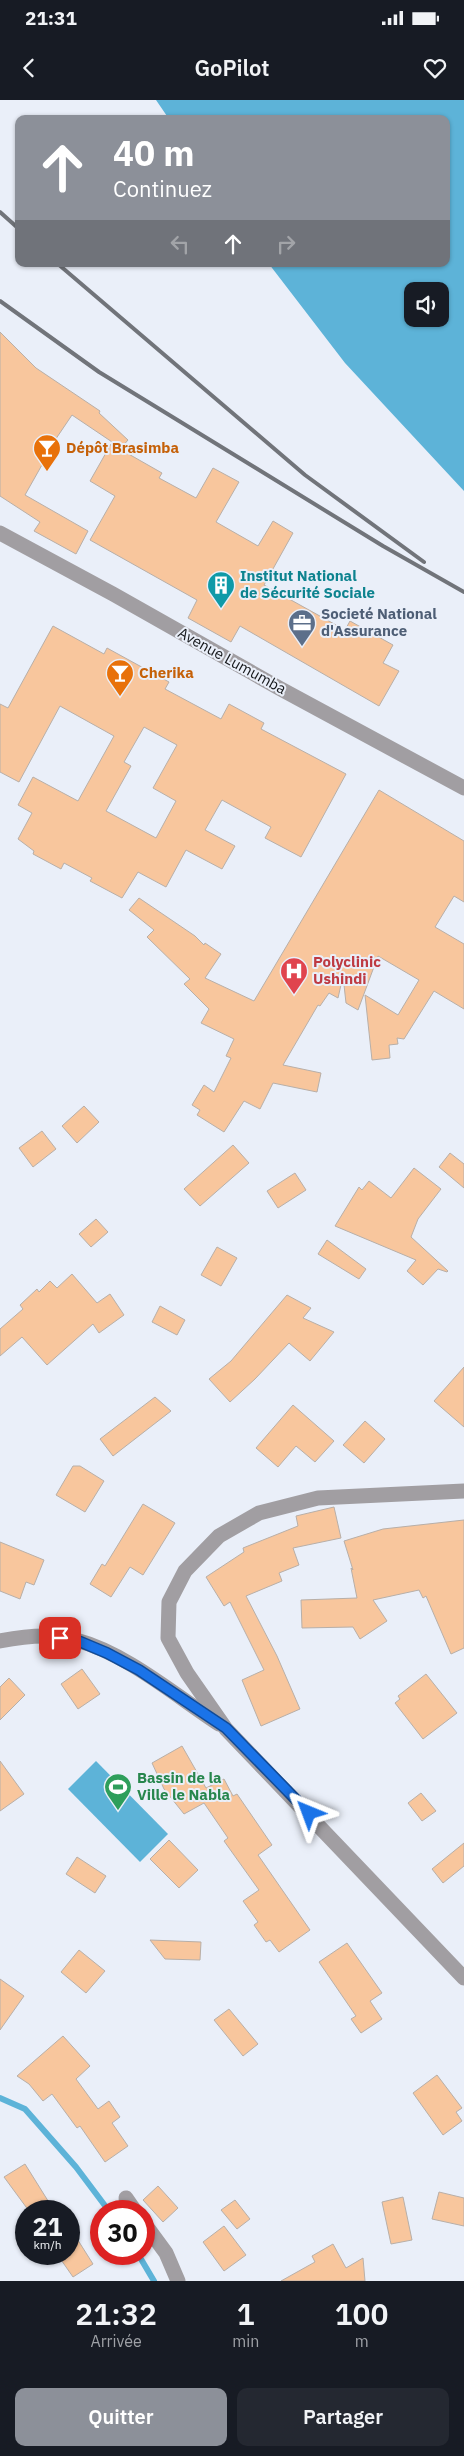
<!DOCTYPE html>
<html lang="fr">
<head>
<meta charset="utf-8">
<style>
  body { margin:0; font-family:"IBM Plex Sans",sans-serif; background:#242831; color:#f1f3f6; height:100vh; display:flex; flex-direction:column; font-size:19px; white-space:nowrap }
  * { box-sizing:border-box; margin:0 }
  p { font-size:16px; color:#9ea1a6 }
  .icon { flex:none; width:28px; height:28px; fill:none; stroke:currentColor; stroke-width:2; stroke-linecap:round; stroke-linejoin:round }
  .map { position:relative; height:2181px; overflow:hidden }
  .panel { display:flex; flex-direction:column; background:#171b24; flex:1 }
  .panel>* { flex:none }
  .guide { position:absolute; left:15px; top:15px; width:435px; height:152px; border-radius:10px; box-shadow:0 1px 4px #0004; background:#8c9099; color:#fff; overflow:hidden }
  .buttons { position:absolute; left:404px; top:182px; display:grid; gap:10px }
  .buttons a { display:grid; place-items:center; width:45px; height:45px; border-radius:10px; background:#171b24; box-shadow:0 1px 4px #0004; font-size:25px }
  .speed { position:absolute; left:15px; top:2100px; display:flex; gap:10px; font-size:25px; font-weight:700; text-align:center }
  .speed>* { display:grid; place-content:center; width:65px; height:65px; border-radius:50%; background:#171b24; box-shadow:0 1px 4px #0004; line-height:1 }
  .speed small { font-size:12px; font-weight:400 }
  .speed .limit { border:8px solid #d22; background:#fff; color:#111 }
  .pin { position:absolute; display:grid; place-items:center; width:42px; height:42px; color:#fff; margin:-21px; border-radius:10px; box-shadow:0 2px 8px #0006 }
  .me { position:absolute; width:55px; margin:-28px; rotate:316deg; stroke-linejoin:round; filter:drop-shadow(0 0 4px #0008) }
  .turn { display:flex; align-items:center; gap:18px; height:105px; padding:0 15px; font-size:22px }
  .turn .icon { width:65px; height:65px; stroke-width:2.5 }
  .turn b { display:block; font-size:35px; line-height:42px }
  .lanes { display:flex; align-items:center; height:48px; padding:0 15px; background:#0003; justify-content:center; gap:25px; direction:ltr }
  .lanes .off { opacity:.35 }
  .eta { display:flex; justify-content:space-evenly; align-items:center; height:85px; text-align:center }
  .eta b { font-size:30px; font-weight:600; line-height:35px }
  .primary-button { display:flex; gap:10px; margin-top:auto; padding:10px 15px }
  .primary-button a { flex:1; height:58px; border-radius:10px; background:#8c9099; color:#fff; font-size:20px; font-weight:600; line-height:58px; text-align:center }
  .primary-button a+a { background:#242831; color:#f1f3f6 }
  .status { display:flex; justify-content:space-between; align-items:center; height:35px; padding:0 25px; background:#171b24; direction:ltr }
  .status svg { height:14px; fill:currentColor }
  header { display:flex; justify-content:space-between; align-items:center; height:65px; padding:0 15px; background:#171b24; font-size:22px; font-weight:600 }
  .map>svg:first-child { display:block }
  .water { fill:#5db3d8; fill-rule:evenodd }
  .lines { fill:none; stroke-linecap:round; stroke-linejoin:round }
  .stream { stroke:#5db3d8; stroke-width:6 }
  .building { fill:#f8c69d; stroke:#b8afa8; fill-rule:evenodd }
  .street { stroke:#a19ea2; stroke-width:15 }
  .rail { stroke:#71747a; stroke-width:4 }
  .route-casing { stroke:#114b97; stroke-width:12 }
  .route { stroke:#1a73e8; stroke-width:9 }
  .labels { text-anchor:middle; stroke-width:4; stroke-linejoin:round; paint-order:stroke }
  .food-label { font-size:15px; font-weight:bold; fill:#c56008; stroke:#eaeff9; text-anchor:start }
  .culture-label { font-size:15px; font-weight:bold; fill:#0d838f; stroke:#eaeff9; text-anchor:start }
  .service-label { font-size:15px; font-weight:bold; fill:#4e5e75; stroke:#eaeff9; text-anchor:start }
  .street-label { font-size:15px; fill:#15171a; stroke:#eaeff9 }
  .health-label { font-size:15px; font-weight:bold; fill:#be3a42; stroke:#eaeff9; text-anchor:start }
  .leisure-label { font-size:15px; font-weight:bold; fill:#27864d; stroke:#eaeff9; text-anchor:start }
</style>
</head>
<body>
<div class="status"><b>21:31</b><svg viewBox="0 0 49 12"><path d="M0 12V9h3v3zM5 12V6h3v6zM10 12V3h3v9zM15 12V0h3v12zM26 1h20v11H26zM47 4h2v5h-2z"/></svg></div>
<header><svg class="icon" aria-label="back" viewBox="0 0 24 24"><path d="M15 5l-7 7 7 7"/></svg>GoPilot<svg class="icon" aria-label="heart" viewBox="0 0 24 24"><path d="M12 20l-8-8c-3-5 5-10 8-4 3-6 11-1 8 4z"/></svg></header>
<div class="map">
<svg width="464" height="2181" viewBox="0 0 464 2181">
  <rect width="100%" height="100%" fill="#eaeff9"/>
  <g class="water">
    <path d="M156 0H464V391L345 263 269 164H446V19H169ZM412 191H440V219H412Z"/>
    <path d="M96 1661 168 1734 140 1762 68 1689Z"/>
  </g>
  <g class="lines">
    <g class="stream">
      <path d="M0 1998 25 2009 76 2067 109 2111"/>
      <path d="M138 2154 154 2181"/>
    </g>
  </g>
  <g class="building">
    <path d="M0 232 36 268 100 311 99 313 128 340 121 348 72 315 45 355 47 356 25 395 88 431 76 454 34 431 40 422 0 396Z"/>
    <path d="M111 344 162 373 159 378 196 398 213 368 239 382 216 422 258 446 273 421 293 433 264 485 345 530 350 521 393 545 383 563 399 571 379 606 240 526 231 542 188 518 197 500 90 440 115 396 90 381Z"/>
    <path d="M53 526 104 554 107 548 169 582 165 589 221 619 229 604 264 623 261 629 346 674 301 757 265 738 271 727 222 700 205 730 235 746 222 769 186 750 166 787 138 772 122 798 90 781 92 778 64 763 61 769 33 754 34 751 18 739 32 713 18 705 33 677 78 701 114 636 60 606 19 682 0 672V604L8 608ZM144 627 177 645 153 688 176 701 156 738 106 711 131 666 124 662Z"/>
    <path d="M379 690 464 741V802L454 796 435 827 464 844V909L434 891 404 939 397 938 398 944 389 945 390 958 372 960 365 895 398 915 419 880 378 856 358 910 346 903 343 876 338 898 329 893 320 906 318 905 283 965 321 973 317 992 273 983 260 1009 244 1001 224 1032 197 1015 200 1010 192 1005 204 985 214 992 231 958 226 956 234 939 201 923 209 909 184 884 190 879 147 837 154 830 129 810 139 798 195 836 204 845 205 843 221 854 205 878 254 901Z"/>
    <path d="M84 1006 99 1022 77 1043 62 1026Z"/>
    <path d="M42 1031 56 1049 33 1067 19 1048Z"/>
    <path d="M233 1045 249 1063 200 1106 184 1089Z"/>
    <path d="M450 1053 464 1064V1088L439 1067Z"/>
    <path d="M414 1068 441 1089 418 1119 411 1137 448 1171 447 1172 438 1169 423 1185 407 1171 416 1160 335 1126 359 1087 362 1090 369 1081 391 1098Z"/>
    <path d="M295 1073 306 1090 278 1108 267 1091Z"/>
    <path d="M96 1119 108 1132 91 1147 79 1134Z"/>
    <path d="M327 1140 366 1169 359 1179 318 1154Z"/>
    <path d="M217 1147 237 1158 221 1186 201 1175Z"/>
    <path d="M72 1174 97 1203 110 1194 124 1215 99 1233 93 1224 47 1265 22 1237 0 1256V1229L23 1209 20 1205 37 1189 39 1192 50 1181 57 1188Z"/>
    <path d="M287 1195 311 1208 303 1218 334 1232 310 1261 289 1243 255 1279 230 1302 209 1279 231 1261Z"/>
    <path d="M160 1206 185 1220 177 1235 152 1222Z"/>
    <path d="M464 1267V1327L434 1301Z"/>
    <path d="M155 1297 171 1311 113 1356 100 1339Z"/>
    <path d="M293 1305 334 1341 315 1362 296 1346 278 1367 256 1348Z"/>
    <path d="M365 1321 385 1339 364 1363 343 1345Z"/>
    <path d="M73 1366H80L104 1381 85 1412 56 1395Z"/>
    <path d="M143 1404 175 1423 143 1475 130 1467 111 1497 90 1484 102 1464 105 1466Z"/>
    <path d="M334 1407 341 1438 293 1448 299 1465 279 1473 282 1481 246 1496 277 1556 300 1609 261 1626 242 1580 264 1570 230 1502 224 1506 206 1477 244 1452 243 1448 298 1426 296 1416Z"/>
    <path d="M464 1420V1548L451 1554 426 1496 423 1498 419 1490 373 1500 387 1521 360 1539 353 1527 302 1528 301 1500 357 1498 351 1468 353 1470 344 1441 383 1429Z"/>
    <path d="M0 1442 44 1460 34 1485 26 1482 20 1499 0 1491Z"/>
    <path d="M82 1569 100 1594 78 1609 61 1584Z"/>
    <path d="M426 1574 457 1613 423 1639 395 1603 400 1599 398 1596Z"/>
    <path d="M9 1578 25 1595 0 1620V1587Z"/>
    <path d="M182 1646 206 1688 224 1679 233 1696 237 1694 272 1745 258 1755 310 1830 279 1852 270 1840 266 1842 254 1825 258 1822 243 1801 259 1790 224 1741 228 1738 204 1703 184 1714 164 1689 152 1663Z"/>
    <path d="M0 1661 24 1694 0 1711Z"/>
    <path d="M421 1693 436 1711 422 1721 408 1703Z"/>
    <path d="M169 1740 198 1770 179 1788 150 1759Z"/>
    <path d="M464 1743V1766L443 1783 432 1769Z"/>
    <path d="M77 1757 106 1776 95 1793 66 1774Z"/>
    <path d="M150 1840 201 1842 200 1860 165 1859Z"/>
    <path d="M347 1843 382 1893 370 1901 382 1919 361 1933 351 1919 356 1916 319 1862Z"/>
    <path d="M79 1850 105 1871 86 1893 61 1872Z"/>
    <path d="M0 1879 24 1896 0 1930Z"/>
    <path d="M229 1909 258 1944 243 1956 214 1920Z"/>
    <path d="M63 1936 90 1966 76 1979 98 2009 109 2001 120 2017 112 2023 128 2046 105 2062 80 2026 77 2028 52 1994 43 2001 29 1984 17 1976Z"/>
    <path d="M437 1975 462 2008 456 2012 462 2021 443 2035 413 1993Z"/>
    <path d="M25 2064 50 2104 39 2111H29L4 2077Z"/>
    <path d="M158 2086 178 2108 163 2122 143 2100Z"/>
    <path d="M439 2092 464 2098V2126L432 2119Z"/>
    <path d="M403 2097 412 2140 391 2144 382 2102Z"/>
    <path d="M235 2100 250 2119 237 2129 221 2110Z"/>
    <path d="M69 2126 93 2164 73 2177 57 2154H69Z"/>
    <path d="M224 2126 246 2155 224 2171 203 2142Z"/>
    <path d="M333 2144 346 2168 363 2158 365 2181H281L315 2162 312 2156Z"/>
  </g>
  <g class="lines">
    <g class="street">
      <path d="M0 433 113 494 279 588 464 688"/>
      <path d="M464 1391 318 1398 259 1413 219 1436 185 1471 169 1502 168 1538 187 1573 226 1629 464 1878"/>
      <path d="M0 1541C25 1536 52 1533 76 1540 126 1553 176 1596 219 1624"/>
      <path d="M126 2098 135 2111"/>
      <path d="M144 2123 166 2153 178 2181"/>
    </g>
    <g class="rail">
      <path d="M0 112 19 129"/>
      <path d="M58 164 305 375 424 462"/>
      <path d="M0 201 99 272 383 446 464 492"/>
    </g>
  </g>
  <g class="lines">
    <g class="route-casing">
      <path id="route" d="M60 1538 76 1540 107 1553 139 1570 226 1628 309 1713"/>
    </g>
    <use href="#route" class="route"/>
  </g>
  <defs>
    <g id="bar-pin" transform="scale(1.4375)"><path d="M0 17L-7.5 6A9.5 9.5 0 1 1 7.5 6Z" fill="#e8710a" stroke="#eaeff9"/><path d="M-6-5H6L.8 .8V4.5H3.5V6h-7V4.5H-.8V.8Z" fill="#fff"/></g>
    <g id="building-pin" transform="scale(1.4375)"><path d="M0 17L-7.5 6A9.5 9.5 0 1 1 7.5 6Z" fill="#0f9aa8" stroke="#eaeff9"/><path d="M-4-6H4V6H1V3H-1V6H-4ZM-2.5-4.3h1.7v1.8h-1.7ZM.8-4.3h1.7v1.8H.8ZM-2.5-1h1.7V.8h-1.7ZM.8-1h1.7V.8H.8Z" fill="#fff"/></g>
    <g id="office-pin" transform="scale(1.4375)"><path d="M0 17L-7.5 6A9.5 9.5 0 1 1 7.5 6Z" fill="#5c6f8a" stroke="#eaeff9"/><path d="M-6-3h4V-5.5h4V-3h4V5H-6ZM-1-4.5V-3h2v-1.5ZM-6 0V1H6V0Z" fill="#fff"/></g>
    <g id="hospital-pin" transform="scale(1.4375)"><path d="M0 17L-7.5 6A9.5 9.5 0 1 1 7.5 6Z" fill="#e0444e" stroke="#eaeff9"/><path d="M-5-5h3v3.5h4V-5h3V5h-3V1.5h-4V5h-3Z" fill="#fff"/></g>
    <g id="stadium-pin" transform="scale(1.4375)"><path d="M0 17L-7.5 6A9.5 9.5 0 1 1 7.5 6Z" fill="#2e9e5b" stroke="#eaeff9"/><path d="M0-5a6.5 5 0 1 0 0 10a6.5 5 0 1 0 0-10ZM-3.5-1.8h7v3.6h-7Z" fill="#fff"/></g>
  </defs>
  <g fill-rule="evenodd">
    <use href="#bar-pin" x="47" y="348"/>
    <use href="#building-pin" x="221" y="485"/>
    <use href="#office-pin" x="302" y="523"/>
    <use href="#bar-pin" x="120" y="573"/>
    <use href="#hospital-pin" x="294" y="871"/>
    <use href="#stadium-pin" x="118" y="1687"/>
  </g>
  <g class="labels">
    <g class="food-label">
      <text x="66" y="353">Dépôt Brasimba</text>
      <text x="139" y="578">Cherika</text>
    </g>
    <g class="culture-label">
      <text x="240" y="481">Institut National<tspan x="240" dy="17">de Sécurité Sociale</tspan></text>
    </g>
    <g class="service-label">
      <text x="321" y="519">Societé National<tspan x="321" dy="17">d'Assurance</tspan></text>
    </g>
    <g class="street-label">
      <text transform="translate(232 561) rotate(29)" y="5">Avenue Lumumba</text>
    </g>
    <g class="health-label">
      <text x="313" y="867">Polyclinic<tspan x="313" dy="17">Ushindi</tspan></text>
    </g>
    <g class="leisure-label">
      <text x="137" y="1683">Bassin de la<tspan x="137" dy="17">Ville le Nabla</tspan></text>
    </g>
  </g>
</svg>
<div class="buttons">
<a><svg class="icon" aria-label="sound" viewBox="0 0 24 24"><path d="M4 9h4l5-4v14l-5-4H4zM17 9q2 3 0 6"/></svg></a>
</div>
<div class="speed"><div>21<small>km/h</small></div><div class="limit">30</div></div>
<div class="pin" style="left:60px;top:1538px;background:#d93025"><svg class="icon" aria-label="arrive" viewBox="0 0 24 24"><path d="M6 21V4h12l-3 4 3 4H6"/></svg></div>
<svg class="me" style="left:309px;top:1713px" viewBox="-20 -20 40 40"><path d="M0-17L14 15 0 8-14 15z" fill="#1a73e8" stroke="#fff" stroke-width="4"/></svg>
<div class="guide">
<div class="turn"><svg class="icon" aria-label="ahead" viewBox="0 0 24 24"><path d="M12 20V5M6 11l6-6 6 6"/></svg><div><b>40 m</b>Continuez</div></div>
<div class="lanes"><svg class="icon off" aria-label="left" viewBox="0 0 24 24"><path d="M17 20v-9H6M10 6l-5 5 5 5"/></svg><svg class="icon" aria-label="ahead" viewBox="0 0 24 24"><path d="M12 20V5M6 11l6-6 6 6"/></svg><svg class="icon off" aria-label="right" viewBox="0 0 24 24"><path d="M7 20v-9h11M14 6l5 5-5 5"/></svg></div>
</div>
</div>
<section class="panel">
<div class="eta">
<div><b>21:32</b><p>Arrivée</p></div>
<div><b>1</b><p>min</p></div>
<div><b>100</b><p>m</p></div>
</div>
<div class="primary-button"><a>Quitter</a><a>Partager</a></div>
</section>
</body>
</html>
